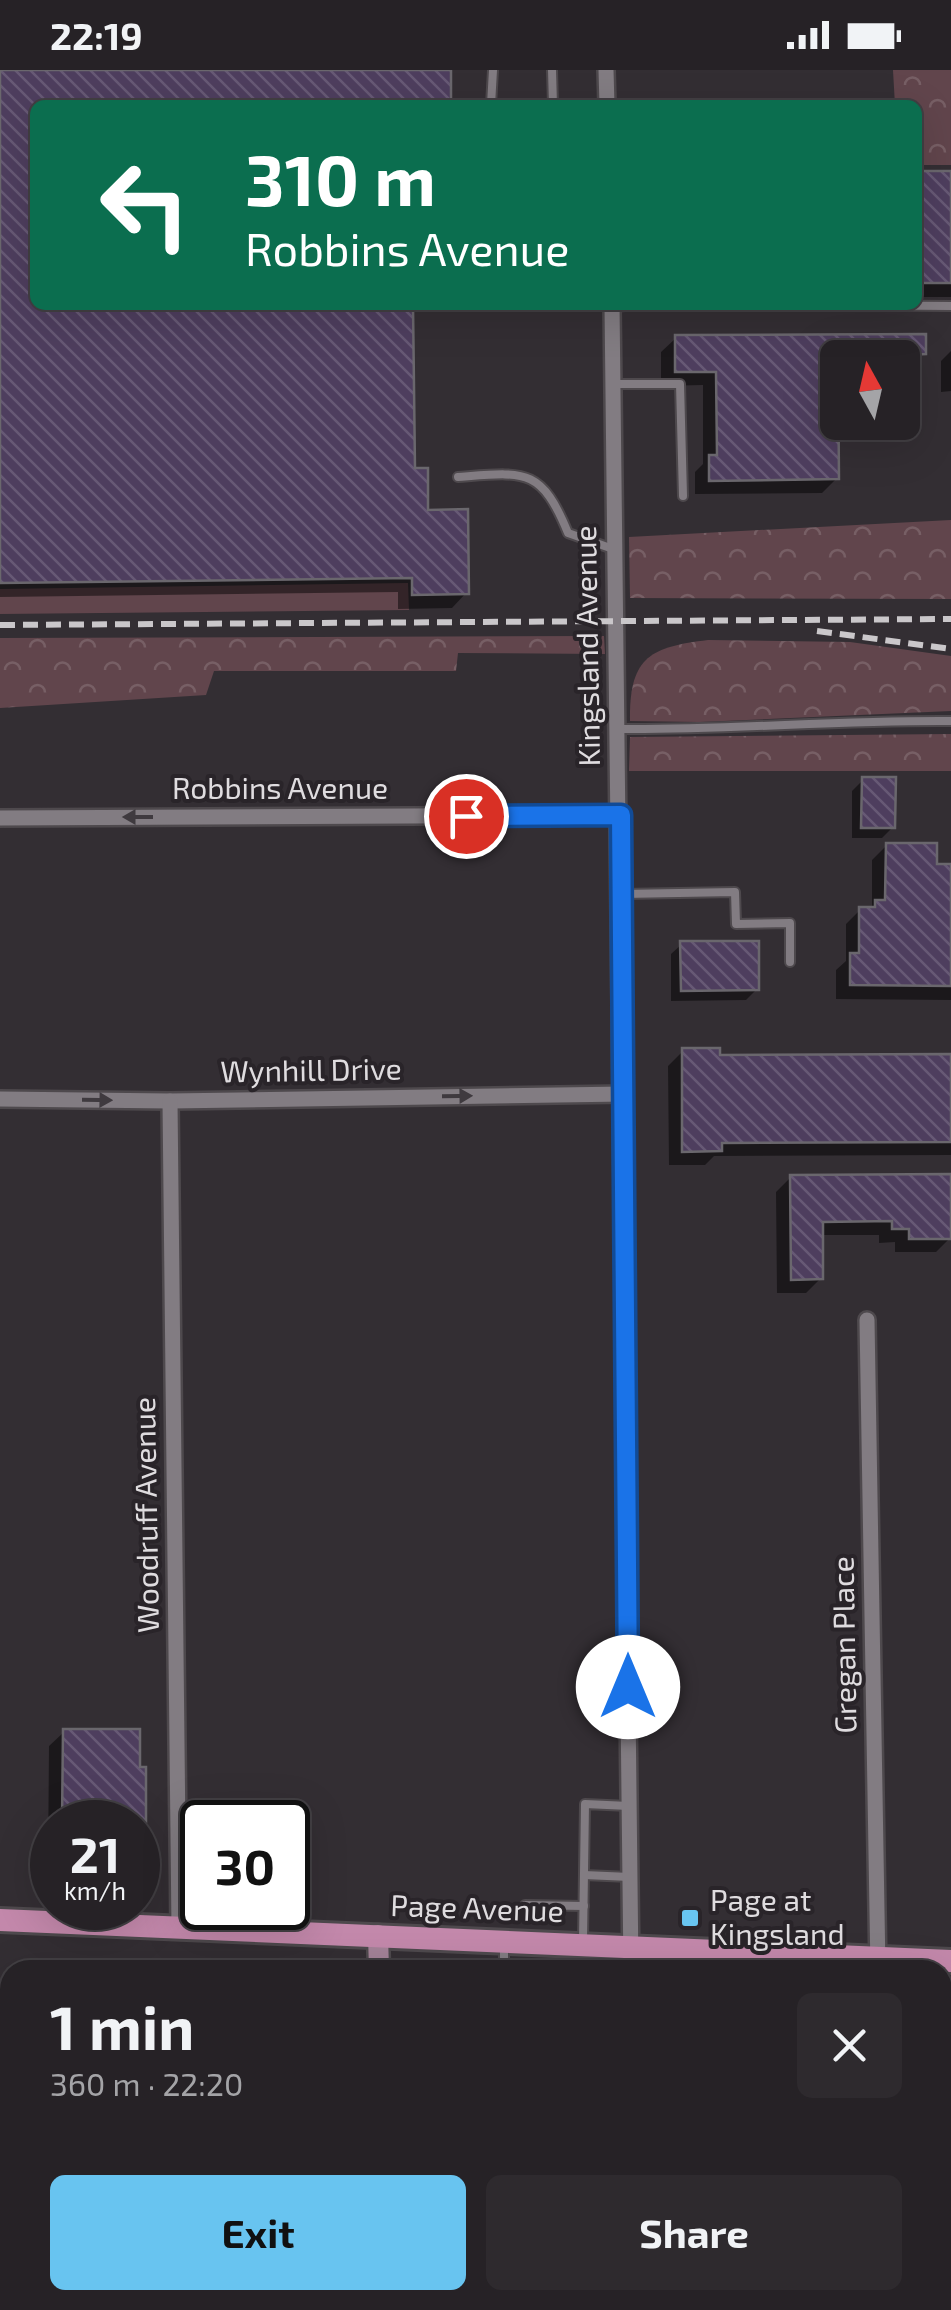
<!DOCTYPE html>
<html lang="en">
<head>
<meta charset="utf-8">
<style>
  body { margin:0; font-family:"Exo 2",sans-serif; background:#2e2a2e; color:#f1f3f6; height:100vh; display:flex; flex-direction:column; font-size:38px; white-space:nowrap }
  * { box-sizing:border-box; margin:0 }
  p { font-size:32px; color:#a4a4a7 }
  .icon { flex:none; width:55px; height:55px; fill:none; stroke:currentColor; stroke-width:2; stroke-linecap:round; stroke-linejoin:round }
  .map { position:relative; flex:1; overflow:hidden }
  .details { position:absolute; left:0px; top:1890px; width:952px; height:350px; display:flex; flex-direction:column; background:#262226; border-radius:30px 30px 0 0; box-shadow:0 10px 40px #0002,0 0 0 2px #423f43 }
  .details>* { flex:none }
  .hud { position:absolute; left:30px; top:30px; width:892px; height:210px; border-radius:15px; box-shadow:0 10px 40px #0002,0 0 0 2px #423f43; background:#0b6e4f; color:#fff; overflow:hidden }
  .needle { width:65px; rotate:352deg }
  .fabs { position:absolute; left:820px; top:270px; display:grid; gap:20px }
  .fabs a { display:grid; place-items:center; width:100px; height:100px; border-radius:15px; background:#262226; box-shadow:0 10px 40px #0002,0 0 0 2px #423f43; font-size:50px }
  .speed { position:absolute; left:30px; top:1730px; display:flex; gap:20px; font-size:50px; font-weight:700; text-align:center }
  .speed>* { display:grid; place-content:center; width:130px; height:130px; border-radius:50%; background:#262226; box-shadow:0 10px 40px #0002,0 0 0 2px #423f43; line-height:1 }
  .speed small { font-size:25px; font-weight:400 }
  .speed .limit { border:5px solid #111; border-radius:15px; background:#fff; color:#111 }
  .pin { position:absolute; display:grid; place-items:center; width:85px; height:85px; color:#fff; margin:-42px; border:5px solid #fff; border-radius:50%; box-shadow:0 2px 10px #0007 }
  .me { position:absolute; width:110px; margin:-55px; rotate:0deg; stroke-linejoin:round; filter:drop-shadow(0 0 8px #0008) }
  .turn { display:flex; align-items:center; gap:35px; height:210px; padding:0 50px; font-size:45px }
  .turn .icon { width:130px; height:130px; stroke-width:2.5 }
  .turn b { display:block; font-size:70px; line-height:85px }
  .round { display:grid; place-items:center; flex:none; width:105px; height:105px; border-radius:15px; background:#2e2a2e }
  .overview { display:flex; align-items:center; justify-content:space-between; height:170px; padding:0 50px }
  h1 { font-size:60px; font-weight:700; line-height:75px }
  .button { display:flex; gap:20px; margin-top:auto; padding:20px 50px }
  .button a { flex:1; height:115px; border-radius:15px; background:#68c4f0; color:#111; font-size:40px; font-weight:700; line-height:115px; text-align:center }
  .button a+a { background:#2e2a2e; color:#f1f3f6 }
  .status { display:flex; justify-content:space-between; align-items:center; height:70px; padding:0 50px; background:#262226; direction:ltr }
  .status svg { height:28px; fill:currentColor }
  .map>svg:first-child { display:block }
  .grass { fill:#61454c }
  .forest { fill:url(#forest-crowns) }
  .shadow { fill:#0007 }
  .building { fill:url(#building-back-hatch); stroke:#6a676d; stroke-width:2.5 }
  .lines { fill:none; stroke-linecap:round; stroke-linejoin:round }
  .lane-casing { stroke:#4e494d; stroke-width:12 }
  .street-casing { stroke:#4e494d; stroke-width:20 }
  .secondary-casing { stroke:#4e494d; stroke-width:25 }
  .primary-casing { stroke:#4e494d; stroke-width:28 }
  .lane { stroke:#827c82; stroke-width:8 }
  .street { stroke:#827c82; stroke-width:15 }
  .secondary { stroke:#a38297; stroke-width:20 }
  .primary { stroke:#c388ab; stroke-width:22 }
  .rail { stroke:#cac7ca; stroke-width:6; stroke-dasharray:15 8; stroke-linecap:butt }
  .oneway { fill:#3f3a3f }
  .route-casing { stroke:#114b97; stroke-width:25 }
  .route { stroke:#1a73e8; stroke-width:18 }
  .poi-dot { fill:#68c4f0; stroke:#292429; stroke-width:4 }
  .labels { text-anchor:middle; stroke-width:8; stroke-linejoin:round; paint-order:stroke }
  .street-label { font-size:30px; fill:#dfdcdf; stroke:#292429 }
  .poi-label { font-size:30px; fill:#dfdcdf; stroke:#292429; text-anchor:start }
</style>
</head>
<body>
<div class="status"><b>22:19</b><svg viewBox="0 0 49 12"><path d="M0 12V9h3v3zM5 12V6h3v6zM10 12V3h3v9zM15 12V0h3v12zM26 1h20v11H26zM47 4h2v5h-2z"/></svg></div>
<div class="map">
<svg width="951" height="2240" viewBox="0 0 951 2240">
  <defs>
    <pattern id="forest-crowns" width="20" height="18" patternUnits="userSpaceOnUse" patternTransform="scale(2.5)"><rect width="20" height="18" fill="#61454c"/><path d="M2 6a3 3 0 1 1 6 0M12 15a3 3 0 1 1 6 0" fill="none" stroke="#775f65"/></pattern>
    <pattern id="building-back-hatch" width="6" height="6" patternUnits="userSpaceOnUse" patternTransform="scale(2.5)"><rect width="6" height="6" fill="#4e3e5e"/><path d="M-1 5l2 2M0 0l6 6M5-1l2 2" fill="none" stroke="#675975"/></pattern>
  </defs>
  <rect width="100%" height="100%" fill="#332e33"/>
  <path class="grass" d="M408 513 409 540 0 544V519Z"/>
  <g class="forest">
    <path d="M893 0H951V95H918V35H895Z"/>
    <path d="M951 450V529L630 528 629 467Z"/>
    <path d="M604 566 605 584 458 583 456 601H214L206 625 0 638V568Z"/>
    <path d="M708 570 850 572 951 586V641L700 652 630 651C629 587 650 577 708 570Z"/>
    <path d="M951 664V701H629L630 667Z"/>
  </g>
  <g class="shadow">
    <path d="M0 0H448L449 35H35V235H411L412 400 426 442 466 523 452 538 398 539V522L0 527Z"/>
    <rect x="918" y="104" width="33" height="123"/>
    <path d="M676 268 924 283 909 298H902V288H838L837 408 822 423 695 424V402L703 394V315L661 316V282Z"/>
    <path d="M951 281V321L941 322V291Z"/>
    <path d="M863 710 893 757 882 768H852V721Z"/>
    <path d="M887 775 935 797H951V930L836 929V900L846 891V854L860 840 872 837V790Z"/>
    <path d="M682 874 757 919 746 930 671 931V884Z"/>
    <path d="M683 981 718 987H951V1085L714 1086 705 1095H669L668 996Z"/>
    <path d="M951 1106V1167L936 1182H895V1172L879 1173V1165H820L821 1208 806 1223H777L776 1122 791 1107Z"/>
    <path d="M64 1662 144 1700 143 1782 138 1788V1752H52V1796H48L49 1676Z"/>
  </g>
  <g class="building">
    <path d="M0 0H451V35H35V235H413L415 398H428V440L468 439 469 524 412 525V508L0 513Z"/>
    <rect x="918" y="101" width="33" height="112"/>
    <path d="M926 264V284L838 288 839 409 709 411V385H717L716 302H675V265Z"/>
    <path d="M862 707H896L895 758H861Z"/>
    <path d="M886 773H937V794H951V916L850 915V883H859V837H875V830H885Z"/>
    <path d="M680 871H759V920L681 921Z"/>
    <path d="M682 978H720V985L951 984V1072L722 1073V1081L682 1082Z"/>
    <path d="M951 1104V1169H909V1159H892V1151L823 1152V1209L791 1210 790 1105Z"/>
    <path d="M63 1659H140V1697H146V1752H62Z"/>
  </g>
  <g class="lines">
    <g class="lane-casing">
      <g id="lane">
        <path d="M552 0 553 35"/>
        <path d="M491 35 493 0"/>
        <path d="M828 235 951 236"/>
        <path d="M612 237 638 235"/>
        <path d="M613 314H680L683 426"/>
        <path d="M458 407C525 402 541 397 568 463L613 479"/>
        <path d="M620 659C730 660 840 650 951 651"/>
        <path d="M622 824 735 822 736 854 790 853V892"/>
        <path d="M584 1805 630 1807"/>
        <path d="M525 1835 584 1836"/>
        <path d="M583 1870 585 1734 629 1736"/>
        <path d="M504 1875V1900"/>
        <path d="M0 2027H10"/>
        <path d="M512 2230V2240"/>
        <path d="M762 2230V2240"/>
      </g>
    </g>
    <g class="street-casing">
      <g id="street">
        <path d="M606 0 607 35"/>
        <path d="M612 235 631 1900"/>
        <path d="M0 748 621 745"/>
        <path d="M0 1029 170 1031 624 1024"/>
        <path d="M170 1031 179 1858"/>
        <path d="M867 1250 878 1900"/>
        <path d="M0 2177H10"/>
        <path d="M634 2230V2240"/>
        <path d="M886 2230 887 2240"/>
      </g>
    </g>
    <g class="secondary-casing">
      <g id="secondary">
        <path d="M378 1865 379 1900"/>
        <path d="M389 2230 390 2240"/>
      </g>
    </g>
    <g class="primary-casing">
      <path id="primary" d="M0 1850 951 1891"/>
    </g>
    <use href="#lane" class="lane"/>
    <use href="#street" class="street"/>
    <use href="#secondary" class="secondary"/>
    <use href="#primary" class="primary"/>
    <g class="rail">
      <path d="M0 555 951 549"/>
      <path d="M817 561 951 579"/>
    </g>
  </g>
  <defs><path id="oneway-solid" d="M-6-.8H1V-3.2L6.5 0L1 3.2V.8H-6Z" transform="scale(2.5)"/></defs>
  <g class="oneway">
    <use href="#oneway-solid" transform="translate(138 747) rotate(180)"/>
    <use href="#oneway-solid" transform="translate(457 1026) rotate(-1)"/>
    <use href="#oneway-solid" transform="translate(97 1030) rotate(1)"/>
  </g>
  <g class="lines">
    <g class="route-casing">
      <path id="route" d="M466 746 621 745 628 1617"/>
    </g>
    <use href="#route" class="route"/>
  </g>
  <rect class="poi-dot" x="680" y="1838" width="20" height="20" rx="5"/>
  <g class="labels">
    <g class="street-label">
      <text transform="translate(588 576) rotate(-91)" y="10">Kingsland Avenue</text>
      <text x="280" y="729">Robbins Avenue</text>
      <text transform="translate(311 1001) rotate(-1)" y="10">Wynhill Drive</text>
      <text transform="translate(147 1445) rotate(-91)" y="10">Woodruff Avenue</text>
      <text transform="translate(845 1575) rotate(-91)" y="10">Gregan Place</text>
      <text transform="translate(477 1839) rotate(2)" y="10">Page Avenue</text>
    </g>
    <g class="poi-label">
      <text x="710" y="1841">Page at<tspan x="710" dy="34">Kingsland</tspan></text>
    </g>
  </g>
</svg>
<div class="fabs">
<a><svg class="needle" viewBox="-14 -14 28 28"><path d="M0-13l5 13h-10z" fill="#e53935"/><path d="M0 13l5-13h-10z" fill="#a4a4a7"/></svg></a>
</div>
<div class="speed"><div>21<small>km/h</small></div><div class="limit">30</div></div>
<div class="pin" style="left:466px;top:746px;background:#d93025"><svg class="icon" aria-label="arrive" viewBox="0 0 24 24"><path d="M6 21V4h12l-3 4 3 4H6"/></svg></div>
<svg class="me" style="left:628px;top:1617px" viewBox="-20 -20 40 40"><circle r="19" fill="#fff"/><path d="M0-13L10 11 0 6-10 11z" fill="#1a73e8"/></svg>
<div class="hud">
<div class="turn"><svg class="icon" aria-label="left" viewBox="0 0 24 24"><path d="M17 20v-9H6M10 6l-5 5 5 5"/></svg><div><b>310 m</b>Robbins Avenue</div></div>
</div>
<section class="details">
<div class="overview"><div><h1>1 min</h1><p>360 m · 22:20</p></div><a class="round"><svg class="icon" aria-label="close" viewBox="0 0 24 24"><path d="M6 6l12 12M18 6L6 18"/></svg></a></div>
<div class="button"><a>Exit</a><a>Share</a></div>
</section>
</div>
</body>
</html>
